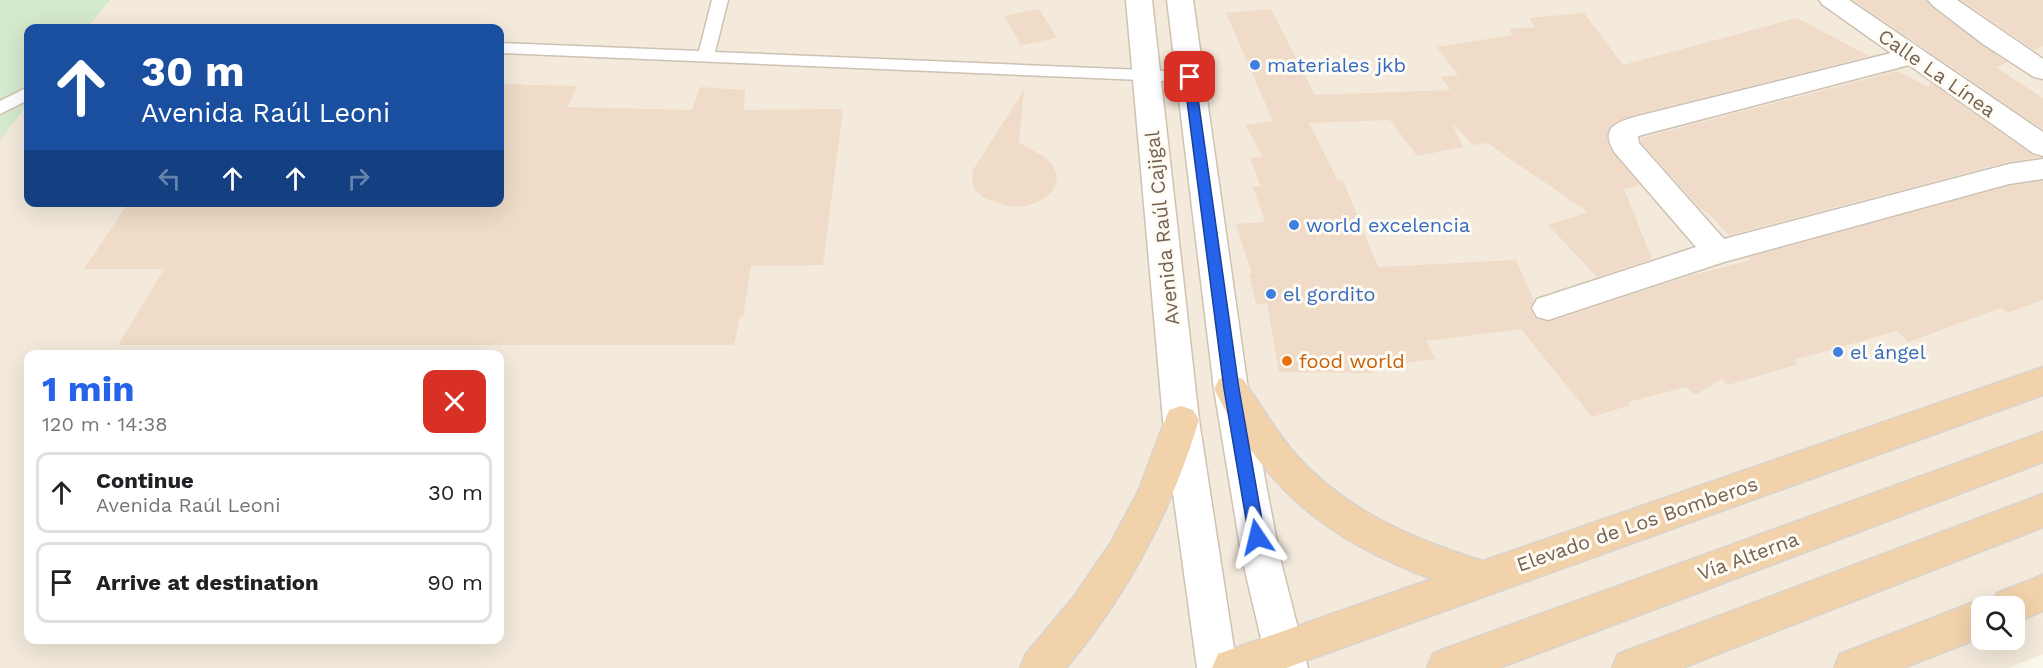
<!DOCTYPE html>
<html lang="en">
<head>
<meta charset="utf-8">
<style>
  body { margin:0; font-family:"Work Sans",sans-serif; background:#f6f6f6; color:#202124; height:100vh; display:flex; flex-direction:column; font-size:22px; white-space:nowrap }
  * { box-sizing:border-box; margin:0 }
  p { font-size:20px; color:#757577 }
  .icon { flex:none; width:33px; height:33px; fill:none; stroke:currentColor; stroke-width:2; stroke-linecap:round; stroke-linejoin:round }
  .map { position:relative; flex:1; overflow:hidden }
  .drawer { position:absolute; left:24px; top:350px; width:480px; height:294px; display:flex; flex-direction:column; background:#fff; border-radius:12px; box-shadow:0 6px 24px #0002 }
  .drawer>* { flex:none }
  .banner { position:absolute; left:24px; top:24px; width:480px; height:183px; border-radius:12px; box-shadow:0 6px 24px #0002; background:#1a4fa0; color:#fff; overflow:hidden }
  .fabs { position:absolute; left:1971px; top:596px; display:grid; gap:12px }
  .fabs a { display:grid; place-items:center; width:54px; height:54px; border-radius:12px; background:#fff; box-shadow:0 6px 24px #0002; font-size:30px }
  .pin { position:absolute; display:grid; place-items:center; width:51px; height:51px; color:#fff; margin:-26px; border-radius:12px; box-shadow:0 3px 9px #0006 }
  .me { position:absolute; width:66px; margin:-33px; rotate:350deg; stroke-linejoin:round; filter:drop-shadow(0 0 4px #0008) }
  .turn { display:flex; align-items:center; gap:21px; height:126px; padding:0 18px; font-size:27px }
  .turn .icon { width:78px; height:78px; stroke-width:2.5 }
  .turn b { display:block; font-size:42px; line-height:51px }
  .lanes { display:flex; align-items:center; height:57px; padding:0 18px; background:#0003; justify-content:center; gap:30px; direction:ltr }
  .lanes .off { opacity:.35 }
  .round { display:grid; place-items:center; flex:none; width:63px; height:63px; border-radius:12px; background:#f6f6f6 }
  .summary { display:flex; align-items:center; justify-content:space-between; height:102px; padding:0 18px }
  h1 { font-size:36px; font-weight:700; line-height:45px; color:#2563eb }
  ul { padding:0; list-style:none }
  li { display:flex; align-items:center; gap:18px; height:81px; margin:0 12px 9px; padding:0 6px; border:3px solid #e0e0e0; border-radius:12px }
  li div { flex:1 }
  li b { display:block; font-size:22px }
  li em { font-style:normal }
  .map>svg:first-child { display:block }
  .residential { fill:#f3eadc; fill-rule:evenodd }
  .green { fill:#d5e9cc }
  .building { fill:#efdbc7 }
  .lines { fill:none; stroke-linecap:round; stroke-linejoin:round }
  .service-casing { stroke:#cdc1b3; stroke-width:3 }
  .minor-casing { stroke:#cdc1b3; stroke-width:3 }
  .secondary-casing { stroke:#d0c2b1; stroke-width:3 }
  .trunk-casing { stroke:#d9d3ce; stroke-width:3 }
  .service { fill:#fff; fill-rule:evenodd }
  .minor { fill:#fff; fill-rule:evenodd }
  .secondary { fill:#fff; fill-rule:evenodd }
  .trunk { fill:#f1d2ab; fill-rule:evenodd }
  .route { fill:#2563eb; stroke:#184099; stroke-width:1.5 }
  .shop-dot { fill:#3f7fe0; stroke:#fefbf4; stroke-width:2 }
  .food-dot { fill:#e8710a; stroke:#fefbf4; stroke-width:2 }
  .labels { text-anchor:middle; stroke-width:6; stroke-linejoin:round; paint-order:stroke }
  .shop-label { font-size:20px; fill:#366cbe; stroke:#fefbf4; text-anchor:start }
  .street-label { font-size:20px; fill:#766251; stroke:#fefbf4 }
  .food-label { font-size:20px; fill:#c56008; stroke:#fefbf4; text-anchor:start }
</style>
</head>
<body>
<div class="map">
<svg width="2043" height="668" viewBox="0 0 2043 668">
  <rect width="100%" height="100%" fill="#fbf7ed"/>
  <path class="residential" d="M0 0H2043V654L2009 668H0ZM28 28H500V202H28ZM28 354H500V639H28ZM1982 606H2014V639H1982Z"/>
  <path class="green" d="M0 0H110L87 28H28V104L0 140Z"/>
  <g class="building">
    <path d="M1853 0H1926L1931 7 2007 62 1996 67 2043 98V129Z"/>
    <path d="M1961 0H2043V46L2034 50Z"/>
    <path d="M1039 9 1057 38 1021 45 1004 16Z"/>
    <path d="M1271 9 1315 95 1450 90 1441 77 1458 75 1437 47 1513 35 1509 29 1535 27 1529 18 1584 13 1623 65 1797 18 1869 56 1637 114 1611 126 1607 137 1609 146 1640 185 1624 189 1652 259 1597 277 1548 225 1588 212 1487 143 1473 145 1452 123 1463 147 1417 156 1390 120 1309 123 1338 181 1343 180 1378 267 1516 260 1534 300 1530 309 1536 319 1549 322 1686 277 1751 260 1749 257 2009 186 2043 181V300L2007 313 2001 308 1908 342 1897 331 1794 360 1798 364 1728 385 1722 379 1695 395 1686 387 1628 402 1630 405 1592 417 1521 329 1426 341 1436 359 1372 367 1373 373 1279 372 1267 303 1256 304 1249 274H1252L1236 224 1265 222 1253 187H1261L1250 158 1263 157 1245 125 1273 121 1226 13Z"/>
    <path d="M1897 71 1928 87 1931 83 2032 155 2039 157 2008 162 1729 235 1709 214 1700 208 1641 142V138Z"/>
    <path d="M500 84 577 86 568 107 692 110 700 87 745 90 744 110 843 109 823 265 751 266 743 317H740L734 345H118L164 269H84L129 202H500Z"/>
    <path d="M1024 90 1019 142 1046 158 1053 166 1057 175 1056 184 1050 194 1040 201 1026 206 1011 207 984 198 975 190 972 180 973 170Z"/>
  </g>
  <g class="lines">
    <g class="service-casing">
      <g id="service">
        <path d="M712 0H728L715 52 1190 72 1196 73 1199 77 1196 81 1190 82 500 53V43L699 51Z"/>
        <path d="M28 87V100L0 114V101Z"/>
      </g>
    </g>
    <g class="minor-casing">
      <g id="minor">
        <path d="M1819 0H1849L2043 132V156L2033 153 1909 65 1638 136 1639 143 1724 239 2009 164 2043 159V179L2009 184 1724 262 1548 320 1537 317 1532 308 1537 299 1696 247 1615 153C1599 128 1616 122 1638 116L1891 53 1823 5Z"/>
        <path d="M1928 0H1957L2043 59V79L2034 77 1983 44 1932 5Z"/>
      </g>
    </g>
    <g class="secondary-casing">
      <g id="secondary">
        <path d="M1126 0H1152L1199 420 1237 668H1197L1163 420Z"/>
        <path d="M1167 0H1193L1248 389 1280 558 1308 668H1268L1242 558 1214 389Z"/>
      </g>
    </g>
    <g class="trunk-casing">
      <g id="trunk">
        <path d="M2043 367V395L1286 668H1212L1218 654 1432 579C1327 540 1265 489 1214 389L1219 379 1231 375 1243 379C1260 405 1276 432 1296 455 1346 511 1414 540 1483 561Z"/>
        <path d="M1181 406 1193 410 1199 420C1171 512 1128 594 1066 668H1020L1026 654 1073 598 1112 541 1139 490 1169 410Z"/>
        <path d="M2043 432V462L1499 668H1427L1433 654 1447 648Z"/>
        <path d="M2043 494V527L1682 668H1612L1618 654Z"/>
        <path d="M2043 575V611L2014 623V606H1982V637L1903 668H1834L1840 654 1982 599 1992 604 1997 593Z"/>
      </g>
    </g>
    <use href="#service" class="service"/>
    <use href="#minor" class="minor"/>
    <use href="#secondary" class="secondary"/>
    <use href="#trunk" class="trunk"/>
  </g>
  <path class="route" d="M1190 74 1195 77 1239 389 1265 537 1262 542 1257 544 1251 542 1249 537 1224 389 1184 77Z"/>
  <g class="shop-dot">
    <circle cx="1255" cy="65" r="6"/>
    <circle cx="1294" cy="225" r="6"/>
    <circle cx="1271" cy="294" r="6"/>
    <circle cx="1838" cy="352" r="6"/>
  </g>
  <circle class="food-dot" cx="1287" cy="361" r="6"/>
  <g class="labels">
    <g class="shop-label">
      <text x="1267" y="72">materiales jkb</text>
      <text x="1306" y="232">world excelencia</text>
      <text x="1283" y="301">el gordito</text>
      <text x="1850" y="359">el ángel</text>
    </g>
    <g class="street-label">
      <text transform="translate(1937 73) rotate(35)" y="7">Calle La Línea</text>
      <text transform="translate(1162 228) rotate(-96)" y="7">Avenida Raúl Cajigal</text>
      <text transform="translate(1637 524) rotate(-19)" y="7">Elevado de Los Bomberos</text>
      <text transform="translate(1748 556) rotate(-20)" y="7">Vía Alterna</text>
    </g>
    <g class="food-label">
      <text x="1299" y="368">food world</text>
    </g>
  </g>
</svg>
<div class="fabs">
<a><svg class="icon" aria-label="search" viewBox="0 0 24 24"><circle cx="10" cy="10" r="6"/><path d="M15 15l6 6"/></svg></a>
</div>
<div class="pin" style="left:1190px;top:77px;background:#d93025"><svg class="icon" aria-label="arrive" viewBox="0 0 24 24"><path d="M6 21V4h12l-3 4 3 4H6"/></svg></div>
<svg class="me" style="left:1257px;top:537px" viewBox="-20 -20 40 40"><path d="M0-17L14 15 0 8-14 15z" fill="#2563eb" stroke="#fff" stroke-width="4"/></svg>
<div class="banner">
<div class="turn"><svg class="icon" aria-label="ahead" viewBox="0 0 24 24"><path d="M12 20V5M6 11l6-6 6 6"/></svg><div><b>30 m</b>Avenida Raúl Leoni</div></div>
<div class="lanes"><svg class="icon off" aria-label="left" viewBox="0 0 24 24"><path d="M17 20v-9H6M10 6l-5 5 5 5"/></svg><svg class="icon" aria-label="ahead" viewBox="0 0 24 24"><path d="M12 20V5M6 11l6-6 6 6"/></svg><svg class="icon" aria-label="ahead" viewBox="0 0 24 24"><path d="M12 20V5M6 11l6-6 6 6"/></svg><svg class="icon off" aria-label="right" viewBox="0 0 24 24"><path d="M7 20v-9h11M14 6l5 5-5 5"/></svg></div>
</div>
<section class="drawer">
<div class="summary"><div><h1>1 min</h1><p>120 m · 14:38</p></div><a class="round" style="background:#d93025;color:#fff"><svg class="icon" aria-label="close" viewBox="0 0 24 24"><path d="M6 6l12 12M18 6L6 18"/></svg></a></div>
<ul>
<li><svg class="icon" aria-label="ahead" viewBox="0 0 24 24"><path d="M12 20V5M6 11l6-6 6 6"/></svg><div><b>Continue</b><p>Avenida Raúl Leoni</p></div><em>30 m</em></li>
<li><svg class="icon" aria-label="arrive" viewBox="0 0 24 24"><path d="M6 21V4h12l-3 4 3 4H6"/></svg><div><b>Arrive at destination</b></div><em>90 m</em></li>
</ul>
</section>
</div>
</body>
</html>
